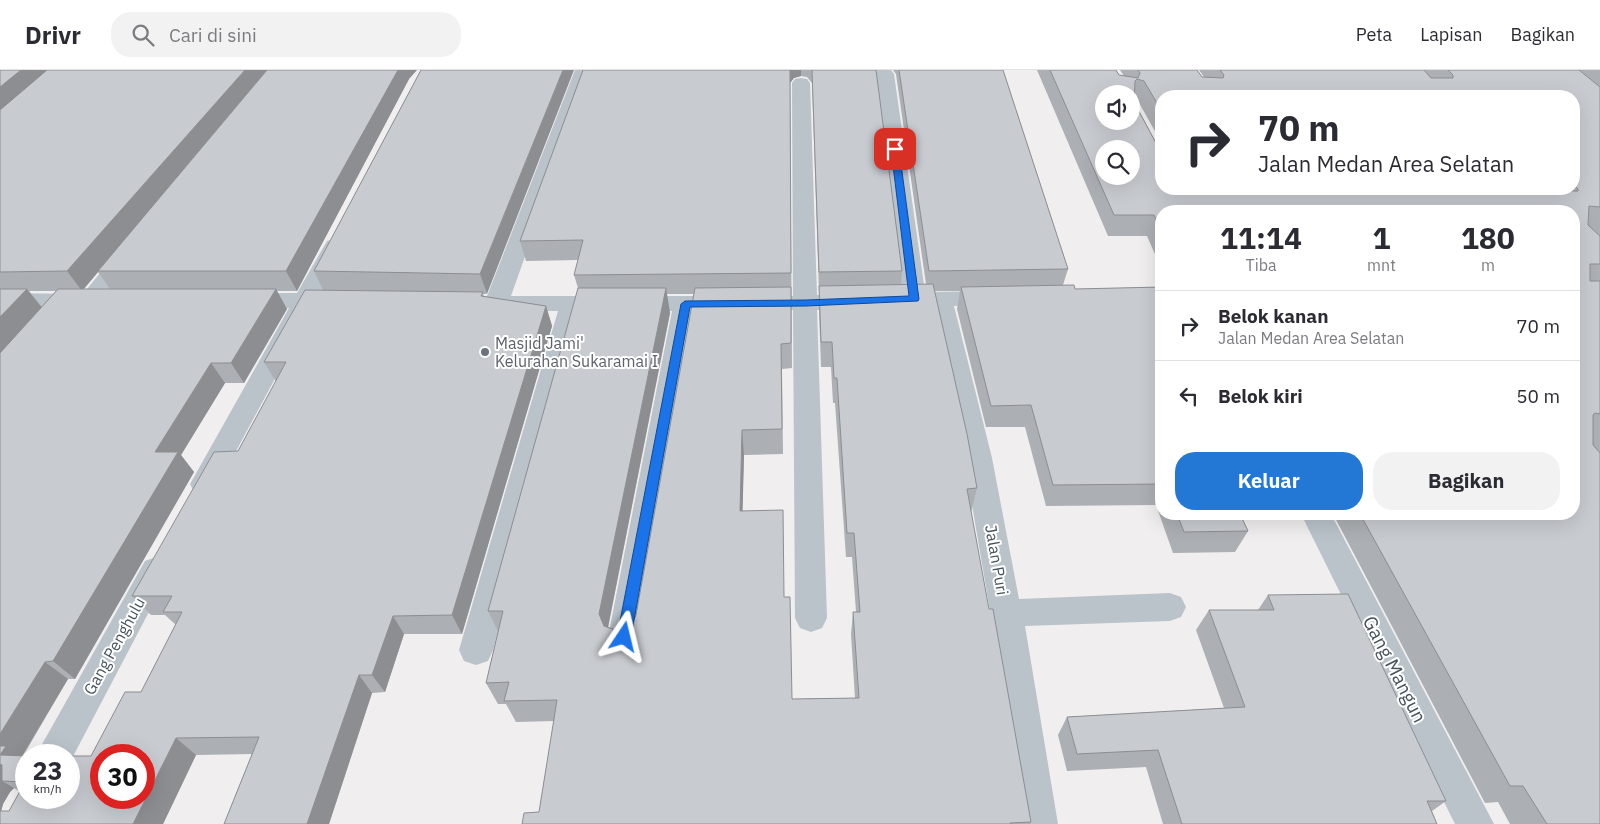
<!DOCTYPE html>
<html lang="id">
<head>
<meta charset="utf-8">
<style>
  body { margin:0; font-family:"IBM Plex Sans",sans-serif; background:#f2f2f3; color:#2b2b33; height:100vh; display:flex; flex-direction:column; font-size:19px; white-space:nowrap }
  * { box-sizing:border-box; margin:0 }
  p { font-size:16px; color:#7c7c81 }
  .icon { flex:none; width:28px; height:28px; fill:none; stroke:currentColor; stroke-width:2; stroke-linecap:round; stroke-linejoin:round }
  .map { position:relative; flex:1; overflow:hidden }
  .drawer { position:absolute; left:1155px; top:135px; width:425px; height:315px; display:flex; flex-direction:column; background:#fff; border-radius:20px; box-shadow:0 5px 20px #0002 }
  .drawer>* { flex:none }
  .guide { position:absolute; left:1155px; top:20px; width:425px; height:105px; border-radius:20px; box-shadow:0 5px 20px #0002; background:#fff; color:#2b2b33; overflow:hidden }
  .controls { position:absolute; left:1095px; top:15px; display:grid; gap:10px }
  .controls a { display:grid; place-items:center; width:45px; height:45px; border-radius:50%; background:#fff; box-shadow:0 5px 20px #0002; font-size:25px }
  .speed { position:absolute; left:15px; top:674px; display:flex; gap:10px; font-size:25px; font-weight:700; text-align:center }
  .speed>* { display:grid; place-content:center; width:65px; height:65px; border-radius:50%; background:#fff; box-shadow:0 5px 20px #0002; line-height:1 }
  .speed small { font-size:12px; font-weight:400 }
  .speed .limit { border:8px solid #d22; background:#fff; color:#111 }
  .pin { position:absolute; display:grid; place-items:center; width:42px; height:42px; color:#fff; margin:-21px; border-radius:10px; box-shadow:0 2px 8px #0006 }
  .me { position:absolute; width:55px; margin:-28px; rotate:10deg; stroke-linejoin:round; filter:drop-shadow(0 0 4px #0008) }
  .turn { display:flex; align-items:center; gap:18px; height:105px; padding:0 20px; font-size:22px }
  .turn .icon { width:65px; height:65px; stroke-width:2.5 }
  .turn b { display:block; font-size:35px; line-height:42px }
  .eta { display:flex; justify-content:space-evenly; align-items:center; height:85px; text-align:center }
  .eta b { font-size:30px; font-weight:800; line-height:35px }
  .cta { display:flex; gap:10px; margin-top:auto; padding:10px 20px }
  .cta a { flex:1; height:58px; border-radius:20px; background:#2378d5; color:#fff; font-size:20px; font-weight:800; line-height:58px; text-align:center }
  .cta a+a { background:#f2f2f3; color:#2b2b33 }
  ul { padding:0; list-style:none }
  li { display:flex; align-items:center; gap:15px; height:70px; padding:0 20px; border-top:1px solid #e1e1e2 }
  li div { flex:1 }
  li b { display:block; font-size:19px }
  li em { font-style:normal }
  header { display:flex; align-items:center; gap:30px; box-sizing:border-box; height:70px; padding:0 25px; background:#fff; border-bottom:1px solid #e1e1e2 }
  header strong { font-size:24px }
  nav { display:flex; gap:28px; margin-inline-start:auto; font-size:18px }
  .search { width:350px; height:45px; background:#f2f2f3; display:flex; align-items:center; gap:12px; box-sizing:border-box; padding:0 18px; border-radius:20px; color:#7c7c81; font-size:19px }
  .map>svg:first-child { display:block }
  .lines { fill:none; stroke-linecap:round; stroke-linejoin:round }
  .street { fill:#bac3ca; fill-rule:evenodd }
  .wall { fill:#acafb3; fill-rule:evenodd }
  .shaded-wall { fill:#8c8e92 }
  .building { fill:#c8cbd0; stroke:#8c8e92; fill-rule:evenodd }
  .route { fill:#1a73e8; stroke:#114b97 }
  .worship-dot { fill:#6b7280; stroke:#fff; stroke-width:2 }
  .labels { text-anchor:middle; stroke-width:4; stroke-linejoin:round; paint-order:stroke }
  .worship-label { font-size:16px; fill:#5b616d; stroke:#fff; text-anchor:start }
  .street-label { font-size:16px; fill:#47525a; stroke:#fff }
  .near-street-label { font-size:19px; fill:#47525a; stroke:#fff }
</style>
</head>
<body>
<header>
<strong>Drivr</strong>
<div class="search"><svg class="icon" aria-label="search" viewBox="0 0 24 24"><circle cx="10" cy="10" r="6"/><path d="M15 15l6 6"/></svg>Cari di sini</div>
<nav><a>Peta</a><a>Lapisan</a><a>Bagikan</a></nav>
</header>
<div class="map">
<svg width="1600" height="754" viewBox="0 0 1600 754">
  <rect width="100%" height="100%" fill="#f0eeee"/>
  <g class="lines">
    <g class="street">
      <path d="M575 0H591L511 226H793L792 13 795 9 801 8 807 9 810 13 817 225 856 224 864 226 868 231 864 236 856 238 817 240 827 548 822 558 811 562 800 558 795 548 793 240 696 241 640 567 636 577 624 582 612 577 608 567 672 241H582L493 580 488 591 476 595 464 591 459 580 558 241H496L488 239 484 234Z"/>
      <path d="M874 0H891L894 4 925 222 996 221 1004 223 1008 228 1004 233 996 235 954 236 992 388 1019 529 1170 523 1181 527 1186 537 1181 547 1170 551 1025 556 1058 754H1020L995 570 964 388 931 237H899L891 235 887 230 891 225 902 223 876 4Z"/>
      <path d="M335 169 343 171 346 176 321 223 344 226 348 231 344 236 336 238H313L214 422 204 425 194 422 190 414 289 238 244 237 236 235 232 230 236 225 244 223H297L327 171Z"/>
      <path d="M129 175 137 177 140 182 97 236 89 238 0 237V223L83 224 121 177Z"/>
      <path d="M1301 444H1331L1494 754H1455Z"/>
      <path d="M156 487 167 491 171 500 69 694V685H36L145 491Z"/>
    </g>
  </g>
  <g class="wall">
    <path d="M0 0 409 9 297 221H277L287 239 244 313H225L181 385 194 402 75 609H68L23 686H91L141 622 176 555 165 545H151L132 526 238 381 276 312 264 292 323 220 314 201 421 0 487 224H483L484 226 546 236 552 256 462 564H404L385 622 372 623 329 754H224L252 684 196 685 163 754H0ZM98 202 110 219H84ZM29 221H56L42 237ZM14 718 20 722 9 741H1L3 734 10 722Z"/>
    <path d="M583 0H876L902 201 901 215 926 214 896 4 893 0H1003L1068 199 1063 215 1075 219 1161 217V444H1240L1248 461 1235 482 1173 483 1156 435 1046 436 1025 357H986L957 239 960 221H935L977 418 971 443 989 539 1031 752 1030 754H522L539 742 554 651 516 652 506 634H498L486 613 498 561 488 541 578 218 574 205 578 190 526 191 520 171ZM801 6 807 7 812 13 819 222V241L821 297H831L833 333H835L846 487H852L856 542H853L851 564 855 628 792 629 784 527 742 441 744 385 783 384 782 299 792 298 790 13 794 8ZM667 224H694L636 545 631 556 618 561 608 558 670 243Z"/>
    <path d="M1037 0H1116L1119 5 1124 6 1120 0H1197L1202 7H1204L1199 0H1600V754H1510L1498 732 1485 733 1333 444H1574V141H1161V198L1147 166H1108ZM1161 26H1574V119H1279L1281 121 1278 119H1187L1188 121 1161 119 1160 77 1156 73 1134 32V30L1138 31 1161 72Z"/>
    <path d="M1268 525 1446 731 1432 741 1437 754H1163L1146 697 1067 701 1058 665 1067 647 1224 638 1196 560 1209 540H1258Z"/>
  </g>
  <g class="shaded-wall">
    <path d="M21 0H55L0 47V17Z"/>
    <path d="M245 0H269L98 201V202L82 221 67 201Z"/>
    <path d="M398 0H417L409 9 297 221 286 201Z"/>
    <path d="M563 0H574L487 224 480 204Z"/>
    <path d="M790 0H801V6L794 8 790 13 791 223Z"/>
    <path d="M666 218 670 243 606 567 599 544Z"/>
    <path d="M27 219 43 239 0 286V247Z"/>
    <path d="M276 219 287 239 244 313 231 293Z"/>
    <path d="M546 236 552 256 462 564 452 545Z"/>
    <path d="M211 293 225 313 181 385 194 402 75 609 53 591 155 382Z"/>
    <path d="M742 360 744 385 742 465 740 441Z"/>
    <path d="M393 546 404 564 385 622 372 605Z"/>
    <path d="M45 592 68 609 22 686 0 685V664Z"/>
    <path d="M359 605 372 623 329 754H307Z"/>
    <path d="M176 668 196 685 163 754H133Z"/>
    <path d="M0 694 22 712 2 711 14 718 10 722 3 734 0 746Z"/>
  </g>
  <g class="building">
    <path d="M0 0H21L0 17Z"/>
    <path d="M47 0H245L67 201 0 202V40Z"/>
    <path d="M267 0H398L286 201H98Z"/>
    <path d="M421 0H563L480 204 314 201Z"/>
    <path d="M583 0H790L791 203 574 205 583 170 520 171Z"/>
    <path d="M812 0H876L902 201 819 202Z"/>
    <path d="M899 0H1003L1068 199 929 201Z"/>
    <path d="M1050 0H1116L1119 5 1138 8 1140 3 1138 0H1197L1202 7 1223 8 1224 5 1220 0H1424L1431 8H1453V5L1448 0H1579L1600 17V137L1589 136 1588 155 1600 166V194H1590V211H1600V344L1595 343 1593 345V375L1600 383V754H1547L1523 716H1510L1360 444H1574V243H1576L1574 241V141H1161V160L1154 145H1114ZM1137 9 1144 11 1161 40V26H1574V115L1578 119V121H1553L1550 119H1303V121H1280L1278 119H1206V122L1183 121 1182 119H1161V77L1156 73 1134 32 1135 11ZM1104 24H1131V51H1104ZM1104 79H1131V106H1104Z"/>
    <path d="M933 214 967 364 977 418 967 419 989 539H993L1031 752 1010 753 1011 754H522L524 743 539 742 557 630 504 631 509 612 486 613 503 541H488L578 218H666L599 544 604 556 618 561 631 556 636 545 695 218 791 217V273L781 274 782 359 742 360 740 441 783 440 784 527H790L792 629 859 628 853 542H860L854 463H847L837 308H834L832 272H821L819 216Z"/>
    <path d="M1074 215 1075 219 1161 217V414L1053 415 1031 335 991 336 961 217Z"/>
    <path d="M0 219H27L0 247Z"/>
    <path d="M58 219H276L231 293H211L155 382H178L53 591 45 592 0 664V283Z"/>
    <path d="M305 220 483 222 481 226 546 236 452 545 393 546 372 605H359L307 754H224L259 667 176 668 133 754H0V741H9L25 712 2 711V695L0 694V676H6L0 685 26 686V728H69V686H91L125 622H141L182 542H163L172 526H132L214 382 238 381 286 292H264ZM101 685H144V728H101Z"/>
    <path d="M1177 444H1240L1248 461 1184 462Z"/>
    <path d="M1348 524 1446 731H1427L1437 754H1182L1158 680 1077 684 1067 647 1245 637 1209 540H1274L1268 525Z"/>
  </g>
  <path class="route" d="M895 76 899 79 919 229 918 231 806 236 690 237 631 567 629 572 624 573 619 572 617 567 681 234 685 231 806 230 909 226 891 79Z"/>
  <circle class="worship-dot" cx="485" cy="282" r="5"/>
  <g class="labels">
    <g class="worship-label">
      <text x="495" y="279">Masjid Jami'<tspan x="495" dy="18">Kelurahan Sukaramai I</tspan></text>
    </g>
    <g class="street-label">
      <text transform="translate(997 490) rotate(80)" y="6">Jalan Puri</text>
      <text transform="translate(114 576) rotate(-61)" y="6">Gang Penghulu</text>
    </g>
    <g class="near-street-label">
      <text transform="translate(1395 599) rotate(63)" y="7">Gang Mangun</text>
    </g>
  </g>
</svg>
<div class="controls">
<a><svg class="icon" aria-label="sound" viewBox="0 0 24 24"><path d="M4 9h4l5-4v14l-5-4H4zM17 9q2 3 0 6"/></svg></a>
<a><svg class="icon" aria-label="search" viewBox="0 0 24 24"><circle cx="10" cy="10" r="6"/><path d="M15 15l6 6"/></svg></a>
</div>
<div class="speed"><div>23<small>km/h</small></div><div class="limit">30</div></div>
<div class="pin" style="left:895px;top:79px;background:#d93025"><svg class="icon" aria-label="arrive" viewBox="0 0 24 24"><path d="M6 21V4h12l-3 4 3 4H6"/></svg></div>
<svg class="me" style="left:624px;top:567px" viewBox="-20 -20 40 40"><path d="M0-17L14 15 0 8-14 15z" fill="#1a73e8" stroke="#fff" stroke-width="4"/></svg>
<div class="guide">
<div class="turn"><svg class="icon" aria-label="right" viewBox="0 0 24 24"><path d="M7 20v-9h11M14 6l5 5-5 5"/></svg><div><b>70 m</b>Jalan Medan Area Selatan</div></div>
</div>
<section class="drawer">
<div class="eta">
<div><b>11:14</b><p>Tiba</p></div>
<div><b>1</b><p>mnt</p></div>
<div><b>180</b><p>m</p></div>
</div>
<ul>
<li><svg class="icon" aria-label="right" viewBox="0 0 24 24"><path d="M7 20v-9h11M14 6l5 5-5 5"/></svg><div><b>Belok kanan</b><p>Jalan Medan Area Selatan</p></div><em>70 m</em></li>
<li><svg class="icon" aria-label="left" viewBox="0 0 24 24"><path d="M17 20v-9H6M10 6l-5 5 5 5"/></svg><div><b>Belok kiri</b></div><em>50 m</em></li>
</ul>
<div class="cta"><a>Keluar</a><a>Bagikan</a></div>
</section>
</div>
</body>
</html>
